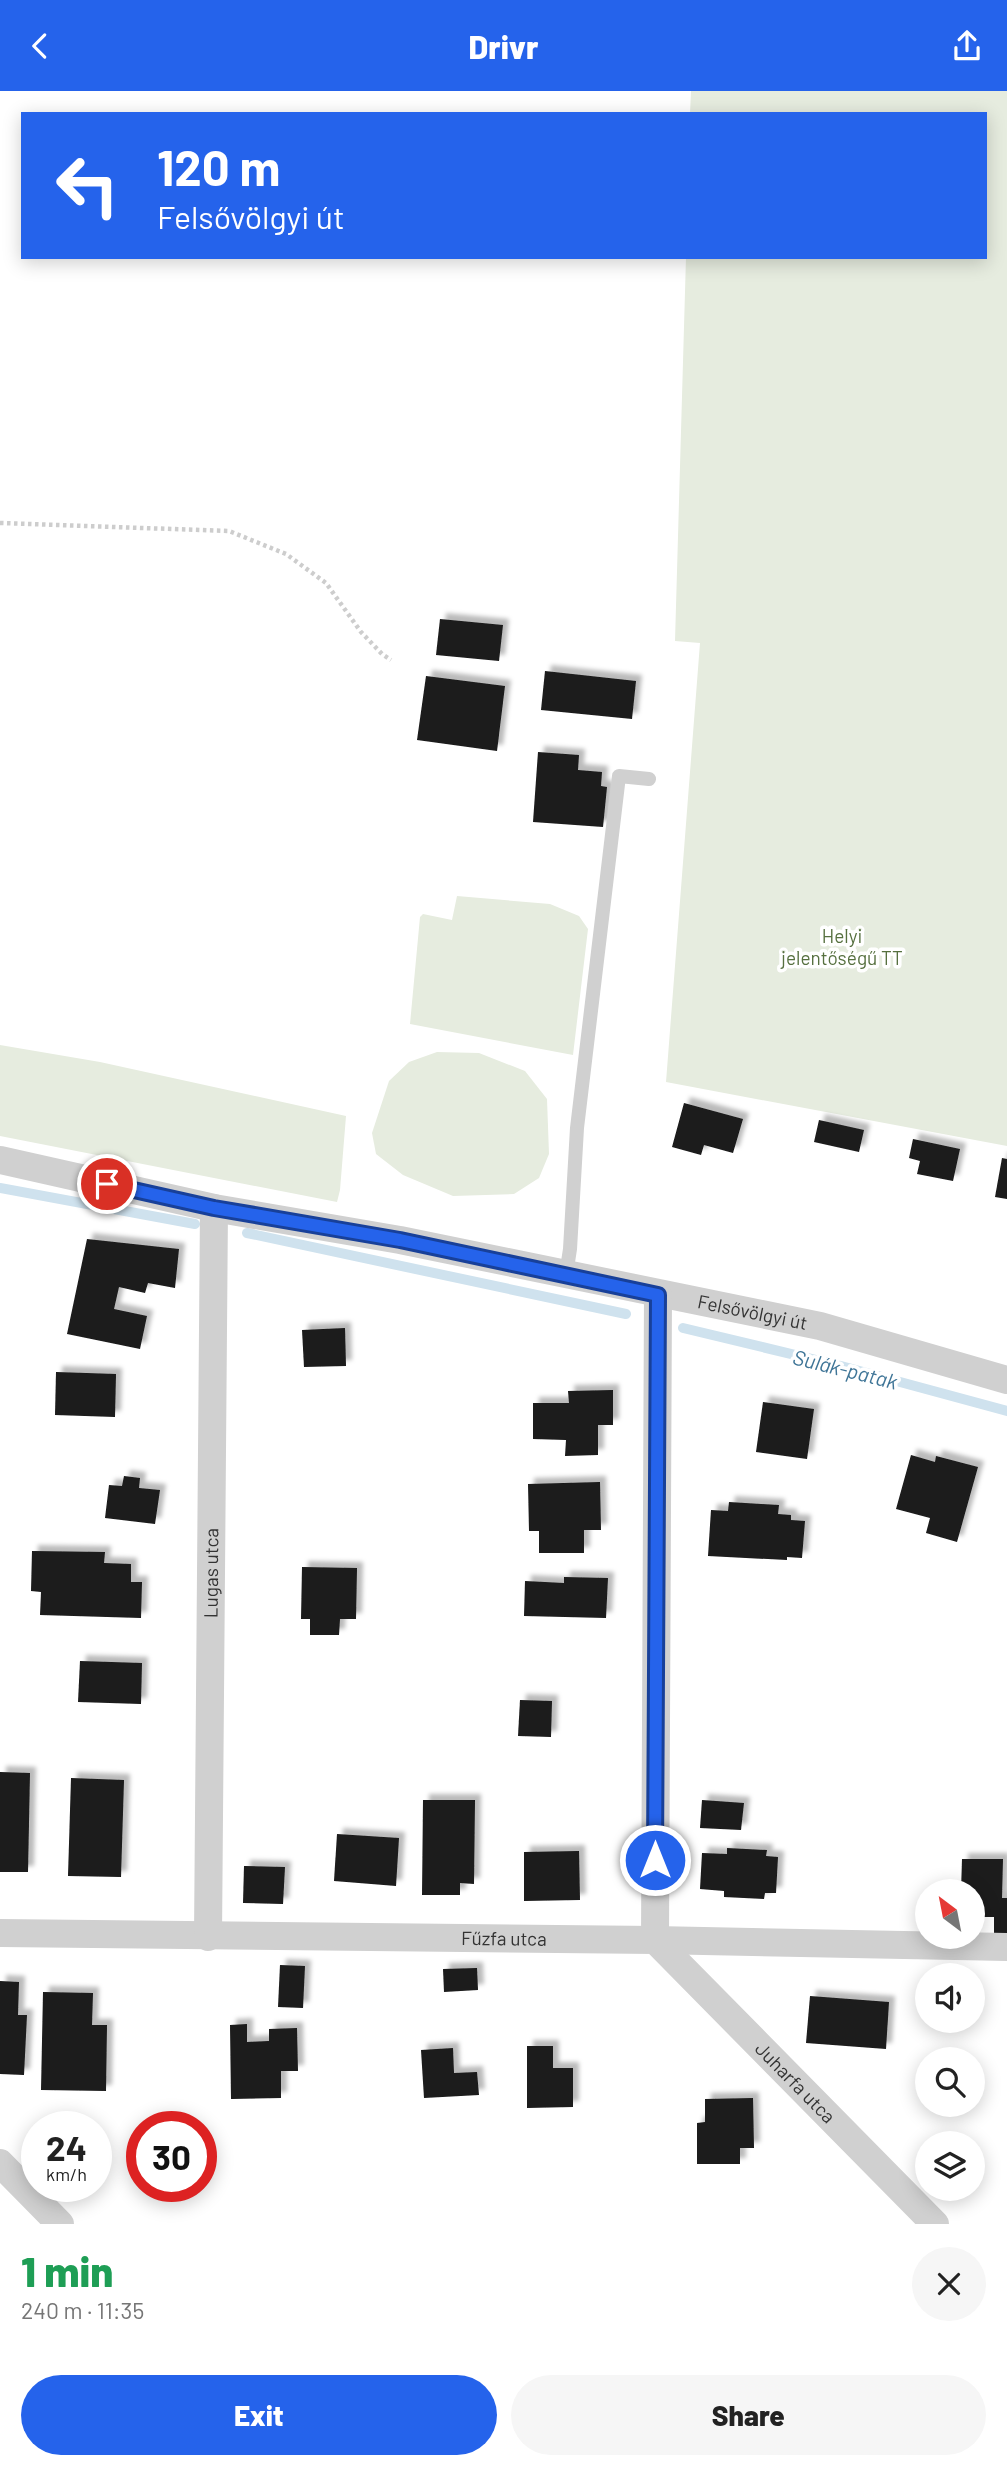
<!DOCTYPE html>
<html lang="en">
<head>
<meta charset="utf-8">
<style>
  body { margin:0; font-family:Barlow,sans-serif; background:#f6f6f6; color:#222; height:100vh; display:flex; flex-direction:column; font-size:26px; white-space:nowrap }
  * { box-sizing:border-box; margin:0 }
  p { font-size:23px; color:#767676 }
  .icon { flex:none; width:38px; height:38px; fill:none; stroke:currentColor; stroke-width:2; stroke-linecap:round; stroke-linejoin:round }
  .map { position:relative; height:2133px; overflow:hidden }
  .details { display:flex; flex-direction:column; background:#fff; flex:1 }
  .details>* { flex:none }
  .banner { position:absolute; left:21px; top:21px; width:966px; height:147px; border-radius:0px; box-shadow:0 4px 18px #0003; background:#2563eb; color:#fff; overflow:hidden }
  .needle { width:46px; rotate:328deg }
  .buttons { position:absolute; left:915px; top:1788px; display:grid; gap:14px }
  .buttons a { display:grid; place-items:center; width:70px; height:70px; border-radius:50%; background:#fff; box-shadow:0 4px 18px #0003; font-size:35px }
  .speed { position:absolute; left:21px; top:2020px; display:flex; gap:14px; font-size:35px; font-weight:700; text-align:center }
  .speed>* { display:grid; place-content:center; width:91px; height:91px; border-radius:50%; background:#fff; box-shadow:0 4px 18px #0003; line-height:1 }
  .speed small { font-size:18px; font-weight:400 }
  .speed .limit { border:10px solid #d22; background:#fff; color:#111 }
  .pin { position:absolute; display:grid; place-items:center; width:60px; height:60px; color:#fff; margin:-30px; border:4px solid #fff; border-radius:50%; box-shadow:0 2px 7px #0007 }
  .me { position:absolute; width:77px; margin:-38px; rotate:0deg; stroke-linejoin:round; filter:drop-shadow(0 0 5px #0008) }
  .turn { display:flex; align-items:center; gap:24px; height:147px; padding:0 21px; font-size:32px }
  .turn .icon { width:91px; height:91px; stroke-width:2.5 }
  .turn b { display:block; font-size:49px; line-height:60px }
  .round { display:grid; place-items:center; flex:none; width:74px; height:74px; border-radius:37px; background:#f6f6f6 }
  .summary { display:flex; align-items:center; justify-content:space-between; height:119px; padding:0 21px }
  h1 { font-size:42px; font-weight:800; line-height:52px; color:#1e9e55 }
  .primary-button { display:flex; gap:14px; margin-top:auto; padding:14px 21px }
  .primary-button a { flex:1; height:80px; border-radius:42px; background:#2563eb; color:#fff; font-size:28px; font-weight:800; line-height:80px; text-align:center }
  .primary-button a+a { background:#f6f6f6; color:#222 }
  header { display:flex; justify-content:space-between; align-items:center; height:91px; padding:0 21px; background:#2563eb; color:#fff; font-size:32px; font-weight:800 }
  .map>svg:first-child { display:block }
  .green { fill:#e6ecdf }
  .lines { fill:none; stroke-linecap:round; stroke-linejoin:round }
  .stream { stroke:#cfe2ee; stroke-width:10 }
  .building { fill:#1a1a1a; filter:url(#shadow) }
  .path { stroke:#cdcdcd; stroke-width:4.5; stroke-dasharray:3.5 3.5; stroke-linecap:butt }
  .service { stroke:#d0d0d0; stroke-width:14 }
  .minor { stroke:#d0d0d0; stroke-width:28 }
  .route-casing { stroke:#184099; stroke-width:18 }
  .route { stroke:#2563eb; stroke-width:12 }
  .labels { text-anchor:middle; stroke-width:7; stroke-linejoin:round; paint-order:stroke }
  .park-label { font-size:19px; fill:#56703f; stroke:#fff }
  .street-label { font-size:19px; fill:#333; stroke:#fff }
  .water-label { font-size:21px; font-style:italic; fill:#3f7597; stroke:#fff }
</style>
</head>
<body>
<header><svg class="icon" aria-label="back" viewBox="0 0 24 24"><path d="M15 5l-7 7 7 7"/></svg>Drivr<svg class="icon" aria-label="share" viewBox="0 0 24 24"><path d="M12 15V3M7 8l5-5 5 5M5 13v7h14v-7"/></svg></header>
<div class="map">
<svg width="1007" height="2133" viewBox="0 0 1007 2133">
  <defs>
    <filter id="shadow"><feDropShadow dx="6" dy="-6" stdDeviation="2" flood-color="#0004"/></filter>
  </defs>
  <rect width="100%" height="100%" fill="#fff"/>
  <g class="green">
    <path d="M691 0H1007V1055L666 991 700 552 675 550 686 166H985V23H690Z"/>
    <path d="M457 805 550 813 579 825 588 838 573 964 410 933 420 826 423 823 452 829Z"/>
    <path d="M0 954 100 971 346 1025 340 1099 337 1111 0 1045Z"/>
    <path d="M437 961 479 962 525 980 547 1008 549 1063 539 1087 514 1103 453 1105 403 1084 376 1063 372 1042 389 990 409 971Z"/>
  </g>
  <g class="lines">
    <g class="stream">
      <path d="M0 1097 195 1133"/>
      <path d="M247 1142 626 1223"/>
      <path d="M683 1237 841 1275 1007 1320"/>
    </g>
  </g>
  <g class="building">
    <path d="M440 528 503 534 499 570 436 564Z"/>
    <path d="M545 580 636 590 632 628 541 619Z"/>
    <path d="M426 585 505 595 497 660 417 649Z"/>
    <path d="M538 661 579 664 578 679 602 681 601 695 607 696 603 736 533 731Z"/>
    <path d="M684 1012 743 1028 733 1062 704 1054 701 1064 672 1056Z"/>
    <path d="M819 1029 864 1039 859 1061 814 1051Z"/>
    <path d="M913 1048 960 1058 953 1090 917 1083 920 1070 909 1067Z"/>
    <path d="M1002 1067 1007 1068V1108L995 1106Z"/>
    <path d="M87 1148 179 1158 175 1197 148 1192 145 1202 119 1196 114 1218 147 1225 140 1258 67 1243Z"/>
    <path d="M345 1237 346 1275 304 1276 302 1239Z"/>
    <path d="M56 1281 116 1283 115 1326 55 1324Z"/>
    <path d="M613 1299V1334H598V1364L565 1365 566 1349 533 1348V1312H569L568 1300Z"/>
    <path d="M763 1311 814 1318 807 1368 756 1361Z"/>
    <path d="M911 1364 935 1371 936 1365 978 1376 957 1451 926 1442 930 1427 896 1418Z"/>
    <path d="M124 1385 140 1387 139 1397 160 1399 155 1433 105 1427 109 1394 122 1395Z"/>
    <path d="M600 1391 601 1439H584V1462H539V1440H529L528 1393Z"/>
    <path d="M729 1411 779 1414 778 1423 791 1424V1429L805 1430 802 1467 787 1466V1469L708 1465 711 1419 728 1420Z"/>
    <path d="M32 1460 105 1461 104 1472 131 1473V1491H142L141 1527 40 1524 41 1501 31 1500Z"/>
    <path d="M302 1476 357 1477 356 1528H340L339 1544H310V1528H301Z"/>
    <path d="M564 1486 608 1487 606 1527 524 1525 525 1490 564 1492Z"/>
    <path d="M80 1570 142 1572 141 1613 78 1611Z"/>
    <path d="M520 1609 552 1610 551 1646 518 1645Z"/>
    <path d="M0 1681 30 1682 28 1781H0Z"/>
    <path d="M71 1687 124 1689 121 1786 68 1785Z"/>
    <path d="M423 1709H475L474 1793 460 1792V1804H422Z"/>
    <path d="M702 1709 744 1712 741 1739 700 1737Z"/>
    <path d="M337 1743 399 1747 396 1795 334 1790Z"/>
    <path d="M727 1757 767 1759 766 1765 778 1766 776 1802H765L764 1808 724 1806V1800L700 1798 702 1762 727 1763Z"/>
    <path d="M579 1760 580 1809 524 1810V1761Z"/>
    <path d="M962 1768H1003L1002 1807H1007V1847L994 1846V1826H973V1801H961Z"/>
    <path d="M244 1775 285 1776 283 1813 243 1812Z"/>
    <path d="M280 1874 305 1875 303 1917 278 1916Z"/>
    <path d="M477 1877 478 1899 444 1901 443 1878Z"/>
    <path d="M0 1890 19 1891 18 1924H27L24 1984 0 1983Z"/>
    <path d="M43 1901 93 1902 92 1934H107L106 2000 41 1999Z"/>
    <path d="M810 1905 889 1911 886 1958 806 1952Z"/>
    <path d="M247 1933V1951L269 1950V1938L297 1937 298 1980H281V2007L231 2008 230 1934Z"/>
    <path d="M527 1955H553V1977H573V2016L527 2017Z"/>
    <path d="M453 1957 454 1982 477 1981 479 2004 424 2007 421 1959Z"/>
    <path d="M753 2007 754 2057H740V2073H697V2032L705 2031V2008Z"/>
  </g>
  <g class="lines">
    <path class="path" d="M0 432 229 440 286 463 326 492 361 541 382 563 391 569"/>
    <path class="service" d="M566 1184 570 1158 577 1037 619 685 649 688"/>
    <g class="minor">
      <path id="s1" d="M0 1069 214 1117 400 1149 820 1235 1007 1289"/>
      <path id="s2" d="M658 1204 655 1849 935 2133"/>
      <path id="s3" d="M0 1842 655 1849 1007 1856"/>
      <path id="s4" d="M208 1846 214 1117"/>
      <path d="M0 2072 60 2133"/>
    </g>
  </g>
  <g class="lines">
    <g class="route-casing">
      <path id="route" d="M107 1093 214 1117 400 1149 658 1204 655 1769"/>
    </g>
    <use href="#route" class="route"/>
  </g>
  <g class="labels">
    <g class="park-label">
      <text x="842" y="852">Helyi<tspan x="842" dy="22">jelentőségű TT</tspan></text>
    </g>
    <g class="street-label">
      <text dy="7" stroke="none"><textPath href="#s1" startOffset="768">Felsővölgyi út</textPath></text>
      <text dy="7" stroke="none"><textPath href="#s4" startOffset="364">Lugas utca</textPath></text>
      <text dy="7" stroke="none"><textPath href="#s3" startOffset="504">Fűzfa utca</textPath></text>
      <text dy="7" stroke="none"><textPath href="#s2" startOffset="845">Juharfa utca</textPath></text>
    </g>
    <g class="water-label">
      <text transform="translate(845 1279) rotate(14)" y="7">Sulák-patak</text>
    </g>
  </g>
</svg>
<div class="buttons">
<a><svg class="needle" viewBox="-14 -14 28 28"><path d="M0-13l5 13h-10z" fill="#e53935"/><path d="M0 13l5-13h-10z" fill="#767676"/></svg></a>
<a><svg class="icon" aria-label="sound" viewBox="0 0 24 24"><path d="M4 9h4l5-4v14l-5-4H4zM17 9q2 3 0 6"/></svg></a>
<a><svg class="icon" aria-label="search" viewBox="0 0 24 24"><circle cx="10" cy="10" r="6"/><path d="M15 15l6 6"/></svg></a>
<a><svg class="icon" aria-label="layers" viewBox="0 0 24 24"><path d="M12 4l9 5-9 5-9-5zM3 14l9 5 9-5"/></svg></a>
</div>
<div class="speed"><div>24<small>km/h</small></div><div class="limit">30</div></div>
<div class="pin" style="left:107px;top:1093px;background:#d93025"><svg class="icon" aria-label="arrive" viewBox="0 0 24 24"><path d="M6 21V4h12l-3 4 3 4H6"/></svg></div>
<svg class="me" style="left:655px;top:1769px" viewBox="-20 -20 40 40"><circle r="17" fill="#2563eb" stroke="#fff" stroke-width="3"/><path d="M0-11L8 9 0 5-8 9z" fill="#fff"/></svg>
<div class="banner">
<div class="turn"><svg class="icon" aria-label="left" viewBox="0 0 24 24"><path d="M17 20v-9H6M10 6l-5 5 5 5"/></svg><div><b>120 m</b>Felsővölgyi út</div></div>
</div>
</div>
<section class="details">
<div class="summary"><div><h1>1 min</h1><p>240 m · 11:35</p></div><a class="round"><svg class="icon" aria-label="close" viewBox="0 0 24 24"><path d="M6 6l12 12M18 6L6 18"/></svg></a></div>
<div class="primary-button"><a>Exit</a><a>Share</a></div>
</section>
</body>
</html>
